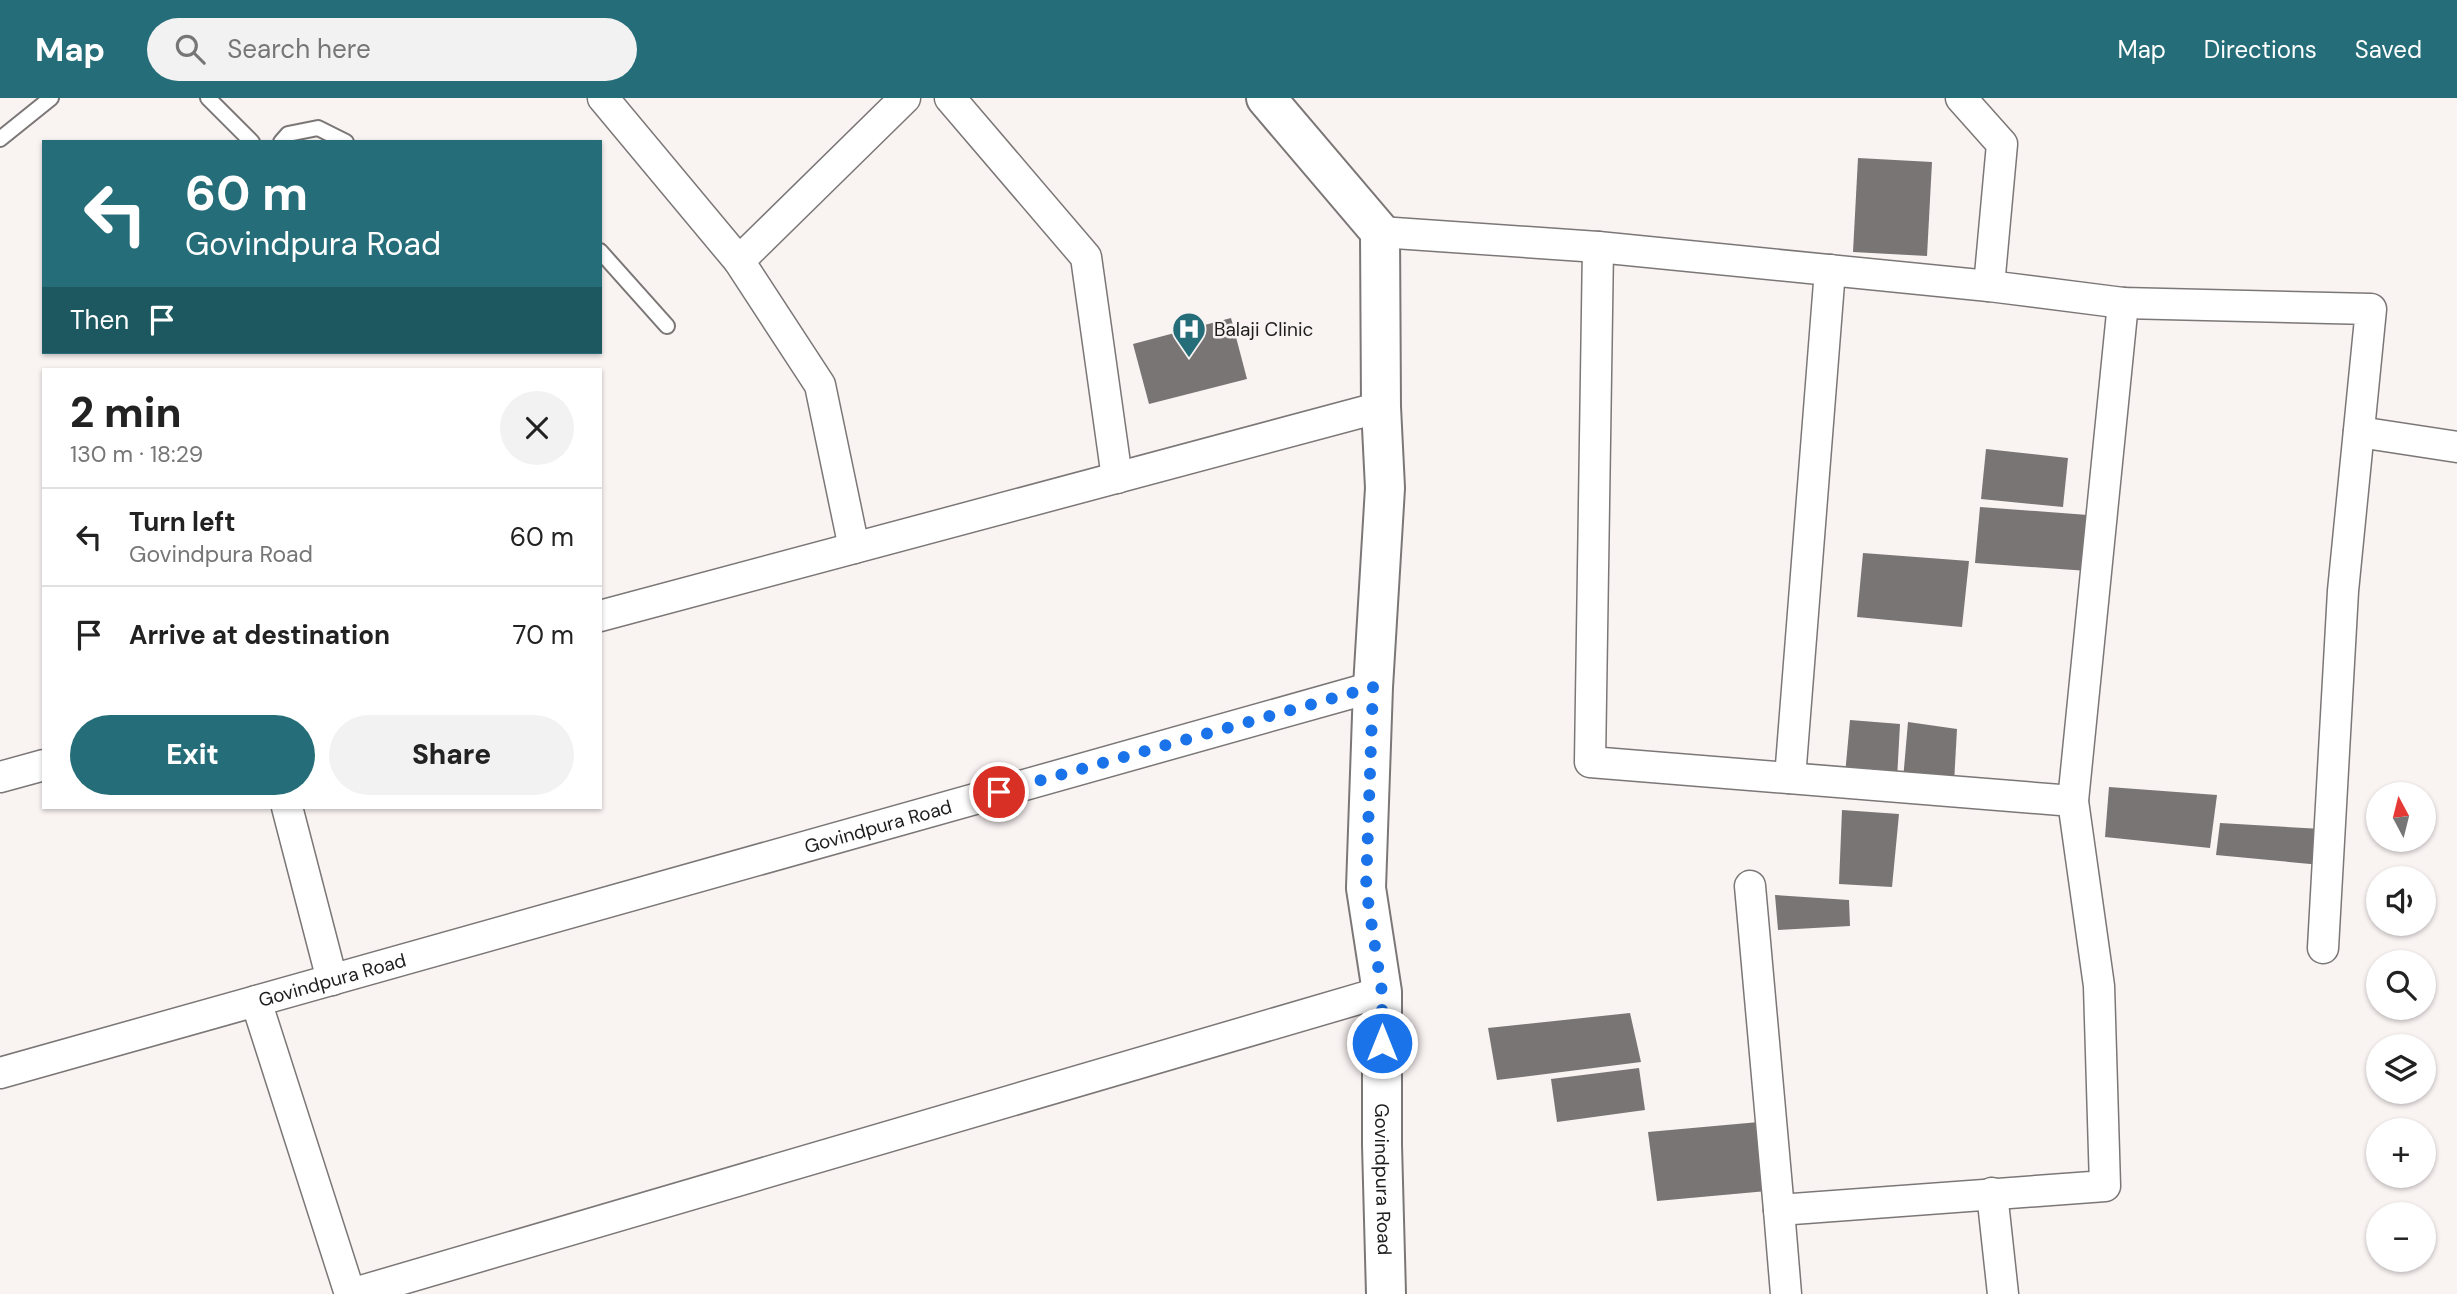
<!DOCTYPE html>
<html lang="en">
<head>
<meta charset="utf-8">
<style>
  body { margin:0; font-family:"DM Sans",sans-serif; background:#f2f2f2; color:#222; height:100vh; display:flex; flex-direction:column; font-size:26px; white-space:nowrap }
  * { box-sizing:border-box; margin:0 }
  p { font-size:23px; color:#767676 }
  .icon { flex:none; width:38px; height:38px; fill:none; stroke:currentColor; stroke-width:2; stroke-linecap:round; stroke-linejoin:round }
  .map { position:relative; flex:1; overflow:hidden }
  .details { position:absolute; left:42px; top:270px; width:560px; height:441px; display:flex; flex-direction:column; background:#fff; border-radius:0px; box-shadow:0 2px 5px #0004 }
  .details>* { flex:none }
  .hud { position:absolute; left:42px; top:42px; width:560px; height:214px; border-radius:0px; box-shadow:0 2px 5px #0004; background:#256e79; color:#fff; overflow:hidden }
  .needle { width:46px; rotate:353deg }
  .buttons { position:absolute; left:2366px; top:684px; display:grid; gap:14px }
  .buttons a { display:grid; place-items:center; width:70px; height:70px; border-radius:50%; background:#fff; box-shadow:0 2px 5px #0004; font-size:35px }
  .pin { position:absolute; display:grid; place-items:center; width:60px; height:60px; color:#fff; margin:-30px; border:4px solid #fff; border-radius:50%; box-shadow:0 2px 7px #0007 }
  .me { position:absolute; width:77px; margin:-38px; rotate:0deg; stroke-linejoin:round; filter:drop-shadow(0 0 5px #0008) }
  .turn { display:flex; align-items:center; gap:24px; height:147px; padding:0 28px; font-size:32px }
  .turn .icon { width:91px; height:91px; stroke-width:2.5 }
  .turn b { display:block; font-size:49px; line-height:60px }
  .then { display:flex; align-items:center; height:66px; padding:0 28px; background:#0003; gap:14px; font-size:26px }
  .round { display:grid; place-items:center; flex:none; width:74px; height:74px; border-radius:37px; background:#f2f2f2 }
  .headline { display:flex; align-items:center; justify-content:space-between; height:119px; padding:0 28px }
  h1 { font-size:42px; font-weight:800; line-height:52px }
  .primary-button { display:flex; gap:14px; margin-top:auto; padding:14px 28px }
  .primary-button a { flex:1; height:80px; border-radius:42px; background:#256e79; color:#fff; font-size:28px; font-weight:800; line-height:80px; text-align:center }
  .primary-button a+a { background:#f2f2f2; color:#222 }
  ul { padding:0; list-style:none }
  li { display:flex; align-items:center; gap:21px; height:98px; padding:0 28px; border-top:2px solid #e0e0e0 }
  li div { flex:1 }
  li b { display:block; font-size:26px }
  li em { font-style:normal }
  header { display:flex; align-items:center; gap:42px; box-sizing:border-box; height:98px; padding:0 35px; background:#256e79; color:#fff }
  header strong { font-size:33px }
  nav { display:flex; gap:38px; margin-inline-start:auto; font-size:24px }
  .search { width:490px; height:63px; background:#f2f2f2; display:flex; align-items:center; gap:18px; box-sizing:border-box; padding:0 24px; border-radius:38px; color:#767676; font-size:26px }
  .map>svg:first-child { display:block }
  .building { fill:#797574 }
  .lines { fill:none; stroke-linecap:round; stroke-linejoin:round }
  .lane-casing { stroke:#7c7777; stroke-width:18 }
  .street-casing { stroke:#7c7777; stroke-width:33 }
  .secondary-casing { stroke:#7c7777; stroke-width:42 }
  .lane { stroke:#fff; stroke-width:14 }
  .street { stroke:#fff; stroke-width:30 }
  .secondary { stroke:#fff; stroke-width:38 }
  .route { stroke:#1a73e8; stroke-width:12; stroke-dasharray:0 21.6 }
  .labels { text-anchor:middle; stroke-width:5; stroke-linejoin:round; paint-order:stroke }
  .poi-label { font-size:19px; fill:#1f1d1d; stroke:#f9f3f2; text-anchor:start }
  .street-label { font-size:19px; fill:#1f1d1d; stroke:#f9f3f2 }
</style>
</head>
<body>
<header>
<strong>Map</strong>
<div class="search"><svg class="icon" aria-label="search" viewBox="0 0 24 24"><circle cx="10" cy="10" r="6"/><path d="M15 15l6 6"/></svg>Search here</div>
<nav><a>Map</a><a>Directions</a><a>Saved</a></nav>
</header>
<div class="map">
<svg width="2457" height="1196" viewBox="0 0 2457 1196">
  <rect width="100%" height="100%" fill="#f9f3f2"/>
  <g class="building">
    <path d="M1858 60 1932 64 1927 158 1853 154Z"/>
    <path d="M1231 220 1247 281 1149 306 1133 246Z"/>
    <path d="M1986 351 2068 360 2063 409 1981 401Z"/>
    <path d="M1980 409 2088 417V473L1975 465Z"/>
    <path d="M1863 455 1969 463 1962 529 1857 519Z"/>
    <path d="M1850 622 1900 626 1897 681 1845 677Z"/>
    <path d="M1908 624 1957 631 1954 685 1903 682Z"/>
    <path d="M2109 689 2217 697 2210 750 2105 739Z"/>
    <path d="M1842 712 1899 716 1892 789 1839 786Z"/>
    <path d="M2220 725 2322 731 2321 767 2216 757Z"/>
    <path d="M1775 797 1849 802 1850 828 1778 832Z"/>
    <path d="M1630 915 1641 964 1497 982 1488 930Z"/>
    <path d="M1639 970 1645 1012 1557 1024 1551 981Z"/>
    <path d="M1759 1024 1767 1093 1657 1103 1648 1034Z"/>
  </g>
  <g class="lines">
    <g class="lane-casing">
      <g id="lane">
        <path d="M208 0 252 44"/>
        <path d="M0 41 51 0"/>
        <path d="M281 44 288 36 318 30 346 44"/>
        <path d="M600 153 667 228"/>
      </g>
    </g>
    <g class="street-casing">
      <g id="street">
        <path d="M603 0 739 163 820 287 854 450"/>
        <path d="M950 0 1086 159 1117 380"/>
        <path d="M1961 0 2002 46 1989 188"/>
        <path d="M1380 134 1598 149 1989 188 2123 205 2371 211 2343 493 2323 850"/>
        <path d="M1598 149 1590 664 2073 703"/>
        <path d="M739 163 905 0"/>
        <path d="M2359 334 2457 349"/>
        <path d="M600 518 1381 309"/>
        <path d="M0 679 44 667"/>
        <path d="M1790 680 1830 172"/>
        <path d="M287 709 332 882"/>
        <path d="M1750 788 1779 1112 2105 1088 2099 888 2073 703 2123 205"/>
        <path d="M256 903 350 1196"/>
        <path id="s1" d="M0 975 1373 589"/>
        <path d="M1992 1095 2003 1196"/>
        <path d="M1779 1112 1786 1196"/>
        <path d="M351 1196 1382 894"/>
      </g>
    </g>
    <g class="secondary-casing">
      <g id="secondary">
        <path id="s2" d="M1266 0 1380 134 1381 309 1385 390 1373 589 1366 790 1382 894V1047L1386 1196"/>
      </g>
    </g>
    <use href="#lane" class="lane"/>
    <use href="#street" class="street"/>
    <use href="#secondary" class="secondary"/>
  </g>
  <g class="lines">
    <path class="route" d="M999 694 1373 589 1366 790 1382 894V945"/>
  </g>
  <defs>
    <g id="hospital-pin" transform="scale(1.75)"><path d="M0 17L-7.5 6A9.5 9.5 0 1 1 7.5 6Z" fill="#256e79" stroke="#f9f3f2"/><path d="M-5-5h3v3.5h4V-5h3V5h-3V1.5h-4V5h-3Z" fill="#fff"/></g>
  </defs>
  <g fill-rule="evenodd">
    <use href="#hospital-pin" x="1189" y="231"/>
  </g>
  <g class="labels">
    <g class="poi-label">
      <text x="1214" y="238">Balaji Clinic</text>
    </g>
    <g class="street-label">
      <text dy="7" stroke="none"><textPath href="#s1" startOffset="912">Govindpura Road</textPath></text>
      <text dy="7" stroke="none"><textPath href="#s1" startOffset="345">Govindpura Road</textPath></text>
      <text dy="7" stroke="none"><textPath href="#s2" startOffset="1125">Govindpura Road</textPath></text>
    </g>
  </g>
</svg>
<div class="buttons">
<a><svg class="needle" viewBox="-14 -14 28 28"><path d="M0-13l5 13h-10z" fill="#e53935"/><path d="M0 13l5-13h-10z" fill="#767676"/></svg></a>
<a><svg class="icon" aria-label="sound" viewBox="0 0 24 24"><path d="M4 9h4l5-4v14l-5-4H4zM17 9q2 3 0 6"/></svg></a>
<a><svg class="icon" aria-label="search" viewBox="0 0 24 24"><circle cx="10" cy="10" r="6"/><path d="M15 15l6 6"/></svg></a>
<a><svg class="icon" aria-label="layers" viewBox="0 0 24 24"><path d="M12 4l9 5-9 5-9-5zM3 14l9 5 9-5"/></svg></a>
<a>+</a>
<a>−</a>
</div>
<div class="pin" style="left:999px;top:694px;background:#d93025"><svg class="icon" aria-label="arrive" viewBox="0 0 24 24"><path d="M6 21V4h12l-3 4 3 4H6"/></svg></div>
<svg class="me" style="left:1382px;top:945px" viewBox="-20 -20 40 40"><circle r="17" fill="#1a73e8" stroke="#fff" stroke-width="3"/><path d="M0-11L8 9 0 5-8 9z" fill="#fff"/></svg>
<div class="hud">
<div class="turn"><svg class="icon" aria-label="left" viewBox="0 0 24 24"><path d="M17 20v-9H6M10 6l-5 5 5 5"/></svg><div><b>60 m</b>Govindpura Road</div></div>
<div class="then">Then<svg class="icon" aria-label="arrive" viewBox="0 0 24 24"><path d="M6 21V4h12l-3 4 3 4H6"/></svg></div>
</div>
<section class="details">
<div class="headline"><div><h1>2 min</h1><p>130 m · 18:29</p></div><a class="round"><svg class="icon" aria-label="close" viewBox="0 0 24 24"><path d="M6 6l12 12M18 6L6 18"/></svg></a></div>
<ul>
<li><svg class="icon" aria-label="left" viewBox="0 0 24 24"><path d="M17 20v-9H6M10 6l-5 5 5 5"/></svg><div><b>Turn left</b><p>Govindpura Road</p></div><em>60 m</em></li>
<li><svg class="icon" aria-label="arrive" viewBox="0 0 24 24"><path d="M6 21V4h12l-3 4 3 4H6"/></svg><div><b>Arrive at destination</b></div><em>70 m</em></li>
</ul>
<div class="primary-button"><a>Exit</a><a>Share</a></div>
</section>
</div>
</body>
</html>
